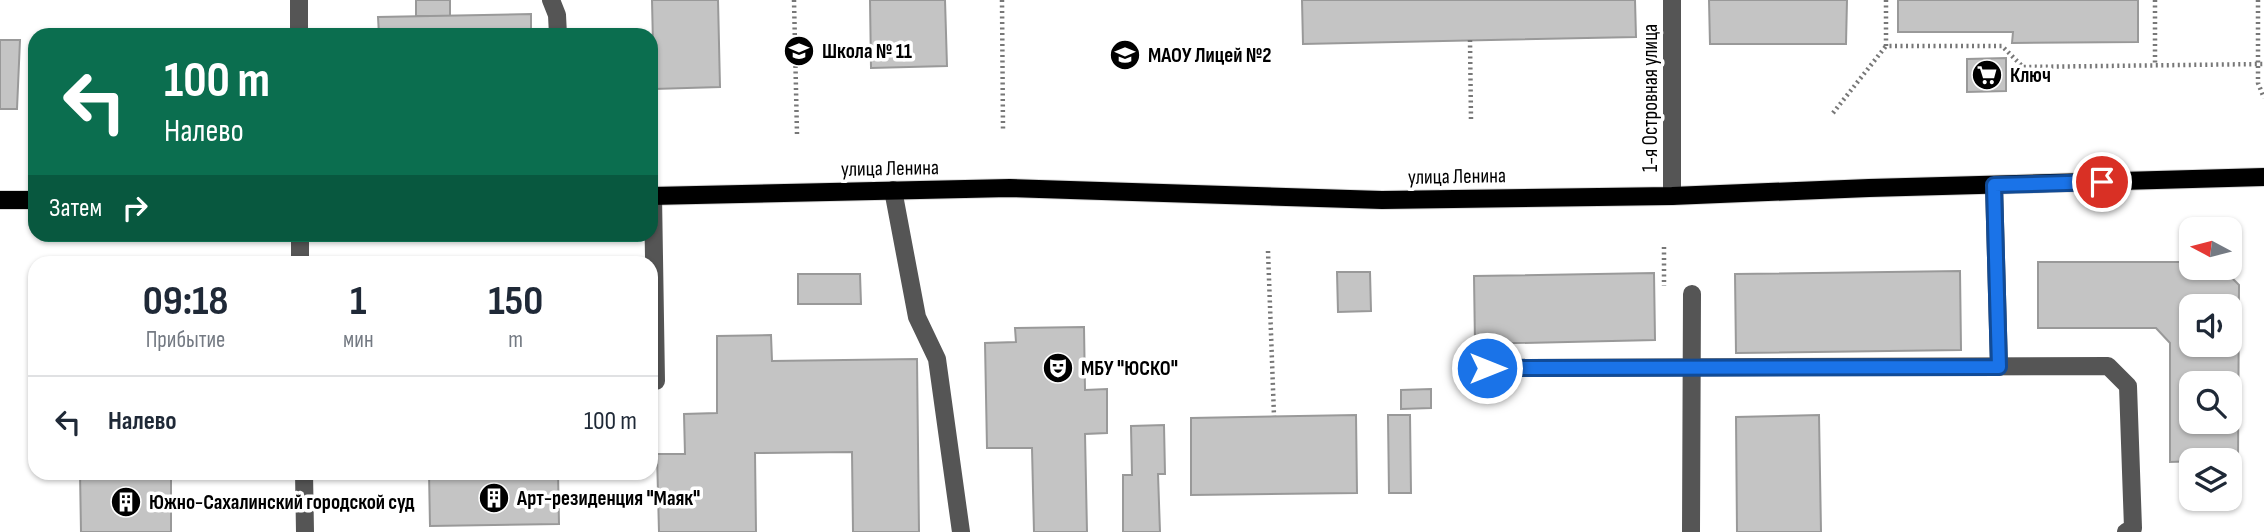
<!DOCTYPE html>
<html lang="ru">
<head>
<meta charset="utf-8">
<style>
  body { margin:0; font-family:"Sofia Sans Condensed",sans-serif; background:#f6f6f7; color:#1f2937; height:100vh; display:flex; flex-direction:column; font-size:26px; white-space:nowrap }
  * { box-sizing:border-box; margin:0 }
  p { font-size:23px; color:#747a83 }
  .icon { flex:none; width:38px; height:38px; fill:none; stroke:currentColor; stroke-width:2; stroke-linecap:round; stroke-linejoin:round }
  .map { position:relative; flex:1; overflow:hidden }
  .panel { position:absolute; left:28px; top:256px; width:630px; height:224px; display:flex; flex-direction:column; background:#fff; border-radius:21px; box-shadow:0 2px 5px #0004 }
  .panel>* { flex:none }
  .banner { position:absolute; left:28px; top:28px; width:630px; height:214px; border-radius:21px; box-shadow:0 2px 5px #0004; background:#0b6e4f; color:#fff; overflow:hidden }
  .needle { width:46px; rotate:277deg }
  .controls { position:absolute; left:2179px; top:217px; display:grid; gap:14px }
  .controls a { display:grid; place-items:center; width:63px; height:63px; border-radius:14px; background:#fff; box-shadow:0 2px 5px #0004; font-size:35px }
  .pin { position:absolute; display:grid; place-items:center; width:60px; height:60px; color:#fff; margin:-30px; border:4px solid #fff; border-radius:50%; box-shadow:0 2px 7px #0007 }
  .me { position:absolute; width:77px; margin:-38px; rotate:90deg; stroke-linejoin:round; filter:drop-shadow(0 0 5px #0008) }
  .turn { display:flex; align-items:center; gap:24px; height:147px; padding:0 21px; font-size:32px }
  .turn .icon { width:91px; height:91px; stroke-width:2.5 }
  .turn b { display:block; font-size:49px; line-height:60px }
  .then { display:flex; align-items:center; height:66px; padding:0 21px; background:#0003; gap:14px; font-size:26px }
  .eta { display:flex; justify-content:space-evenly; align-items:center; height:119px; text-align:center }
  .eta b { font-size:42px; font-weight:700; line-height:49px }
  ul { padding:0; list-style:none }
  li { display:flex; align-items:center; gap:21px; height:91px; padding:0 21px; border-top:2px solid #e0e1e3 }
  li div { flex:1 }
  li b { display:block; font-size:26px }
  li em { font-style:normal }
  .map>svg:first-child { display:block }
  .building { fill:#c4c4c4; stroke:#999; stroke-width:2; fill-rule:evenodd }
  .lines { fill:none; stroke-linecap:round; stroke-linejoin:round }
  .major-casing { stroke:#dbdbdb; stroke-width:20 }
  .path { stroke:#777; stroke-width:4.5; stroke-dasharray:2 3.5; stroke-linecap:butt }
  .minor { stroke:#555; stroke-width:18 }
  .major { stroke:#000; stroke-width:18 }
  .route-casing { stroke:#114b97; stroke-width:18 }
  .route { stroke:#1a73e8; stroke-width:12 }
  .labels { text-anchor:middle; stroke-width:7; stroke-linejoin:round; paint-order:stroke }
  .poi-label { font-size:21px; font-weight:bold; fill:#000; stroke:#fff; text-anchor:start }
  .street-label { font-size:21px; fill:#000; stroke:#fff }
</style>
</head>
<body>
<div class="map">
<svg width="2264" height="532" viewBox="0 0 2264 532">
  <rect width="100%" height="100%" fill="#fff"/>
  <g class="building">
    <rect x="416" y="0" width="34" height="16"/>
    <path d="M652 0H718L720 87 654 89Z"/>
    <path d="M870 0H945L947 66 871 68Z"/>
    <path d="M1302 0H1635L1636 37 1303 44Z"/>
    <path d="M1709 0H1847L1846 44H1710Z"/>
    <path d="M1898 0H2138V42L2012 43 2013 32H1898Z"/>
    <path d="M531 14V35H379L378 17Z"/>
    <path d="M0 40H20L17 109H0Z"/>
    <path d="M2006 58V91L1967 92V59Z"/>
    <path d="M2038 262H2191V268H2222L2239 285 2238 463H2230V460L2170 462V343L2156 328H2038ZM2191 306H2230V345H2191ZM2191 383H2230V422H2191Z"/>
    <path d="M1960 271 1961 350 1736 353 1735 274Z"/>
    <path d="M1337 272H1370L1371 311 1338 312Z"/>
    <path d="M1654 273 1655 340 1475 344 1474 276Z"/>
    <path d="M798 274H860L861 304H798Z"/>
    <path d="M1084 327 1085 390 1107 389V433L1085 434 1087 532H1034L1032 448H987L985 343 1016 342 1015 328Z"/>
    <path d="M771 335 772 361 917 359 919 532H853L852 452 755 453 756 532H659L657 454H685L684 414 717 413V336Z"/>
    <path d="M1431 389V408L1401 409V390Z"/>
    <path d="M1356 415 1357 493 1191 495V418Z"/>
    <path d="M1388 415H1410L1411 493H1389Z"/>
    <path d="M1819 415 1821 532H1737L1736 417Z"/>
    <path d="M1164 425 1165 474H1158L1160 532H1123V475H1132L1131 426Z"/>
    <path d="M80 472H171V532H81Z"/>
    <path d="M429 472H558L559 524 430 526Z"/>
  </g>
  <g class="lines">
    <g class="major-casing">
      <g id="major">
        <path d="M651 196 1010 188 1382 200 1672 196 1869 188 2264 177"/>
        <path d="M0 200H35"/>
      </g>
    </g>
    <g class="path">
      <path d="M794 0 797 134"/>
      <path d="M1002 0 1003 130"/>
      <path d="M1886 0V46H2002L2023 67 2264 64"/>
      <path d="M2155 0V66"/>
      <path d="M2258 0V83L2264 98"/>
      <path d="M1470 40 1471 120"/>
      <path d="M1833 113 1886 46"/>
      <path d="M1664 247V286"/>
      <path d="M1268 251 1274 416"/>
      <path d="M367 261 629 259"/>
    </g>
    <g class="minor">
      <path d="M299 0V35"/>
      <path d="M551 0 557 15 558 35"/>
      <path d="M1994 185 1999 367"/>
      <path d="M893 190 917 317 937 359 961 532"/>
      <path d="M653 196 656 381"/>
      <path d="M1672 196V0"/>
      <path d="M300 262V234"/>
      <path d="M1487 368 2108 366 2128 386 2133 528 2126 532"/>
      <path d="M304 472 305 532"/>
      <path d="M1691 532 1692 294"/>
    </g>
    <use href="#major" class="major"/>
  </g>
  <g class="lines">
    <g class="route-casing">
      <path id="route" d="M1487 368 1999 367 1994 185 2102 182"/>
    </g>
    <use href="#route" class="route"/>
  </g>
  <defs>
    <g id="school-disc" transform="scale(1.575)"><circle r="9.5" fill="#000" stroke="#fff"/><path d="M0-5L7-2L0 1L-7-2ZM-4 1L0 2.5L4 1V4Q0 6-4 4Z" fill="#fff"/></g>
    <g id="supermarket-disc" transform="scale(1.575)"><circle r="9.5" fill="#000" stroke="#fff"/><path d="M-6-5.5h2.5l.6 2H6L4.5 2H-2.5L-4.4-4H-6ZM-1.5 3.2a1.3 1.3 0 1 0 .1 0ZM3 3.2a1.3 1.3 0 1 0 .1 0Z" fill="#fff"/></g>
    <g id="theatre-disc" transform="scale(1.575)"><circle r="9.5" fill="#000" stroke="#fff"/><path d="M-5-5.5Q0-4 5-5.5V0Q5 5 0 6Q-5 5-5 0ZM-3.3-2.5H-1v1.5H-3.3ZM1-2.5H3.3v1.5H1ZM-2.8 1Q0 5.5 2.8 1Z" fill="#fff"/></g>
    <g id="building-disc" transform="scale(1.575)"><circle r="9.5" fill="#000" stroke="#fff"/><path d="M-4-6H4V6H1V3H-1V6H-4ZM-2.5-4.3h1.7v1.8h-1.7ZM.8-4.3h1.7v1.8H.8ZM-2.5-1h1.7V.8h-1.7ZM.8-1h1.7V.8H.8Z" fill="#fff"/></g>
  </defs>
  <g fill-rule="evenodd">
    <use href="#school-disc" x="799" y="51"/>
    <use href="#school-disc" x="1125" y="55"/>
    <use href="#supermarket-disc" x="1987" y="75"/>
    <use href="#theatre-disc" x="1058" y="368"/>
    <use href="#building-disc" x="494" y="498"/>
    <use href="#building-disc" x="126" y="502"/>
  </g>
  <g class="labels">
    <g class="poi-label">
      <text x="822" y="58">Школа № 11</text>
      <text x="1148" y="62">МАОУ Лицей №2</text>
      <text x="2010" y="82">Ключ</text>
      <text x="1081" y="375">МБУ "ЮСКО"</text>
      <text x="517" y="505">Арт-резиденция "Маяк"</text>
      <text x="149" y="509">Южно-Сахалинский городской суд</text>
    </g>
    <g class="street-label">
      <text transform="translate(1650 98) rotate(-90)" y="7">1-я Островная улица</text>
      <text transform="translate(890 168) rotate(-1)" y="7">улица Ленина</text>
      <text transform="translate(1457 176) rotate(-1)" y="7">улица Ленина</text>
    </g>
  </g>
</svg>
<div class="controls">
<a><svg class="needle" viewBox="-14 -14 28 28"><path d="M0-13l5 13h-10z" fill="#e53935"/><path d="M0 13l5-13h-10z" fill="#747a83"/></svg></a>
<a><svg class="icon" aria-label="sound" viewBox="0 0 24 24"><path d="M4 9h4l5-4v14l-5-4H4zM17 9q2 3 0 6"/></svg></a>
<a><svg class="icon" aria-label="search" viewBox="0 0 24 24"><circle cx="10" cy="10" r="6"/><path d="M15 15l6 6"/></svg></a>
<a><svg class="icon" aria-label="layers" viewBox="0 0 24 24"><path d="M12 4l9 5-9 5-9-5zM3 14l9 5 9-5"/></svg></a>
</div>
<div class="pin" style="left:2102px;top:182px;background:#d93025"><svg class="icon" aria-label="arrive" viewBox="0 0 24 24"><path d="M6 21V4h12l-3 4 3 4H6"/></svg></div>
<svg class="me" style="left:1487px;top:368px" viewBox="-20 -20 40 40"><circle r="17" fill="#1a73e8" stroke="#fff" stroke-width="3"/><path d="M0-11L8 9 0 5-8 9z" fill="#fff"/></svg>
<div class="banner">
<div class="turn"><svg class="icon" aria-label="left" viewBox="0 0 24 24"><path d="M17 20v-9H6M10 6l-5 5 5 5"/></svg><div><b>100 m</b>Налево</div></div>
<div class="then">Затем<svg class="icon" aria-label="right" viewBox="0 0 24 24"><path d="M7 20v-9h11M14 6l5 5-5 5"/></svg></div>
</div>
<section class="panel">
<div class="eta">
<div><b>09:18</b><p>Прибытие</p></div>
<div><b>1</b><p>мин</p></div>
<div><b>150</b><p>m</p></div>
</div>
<ul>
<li><svg class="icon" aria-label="left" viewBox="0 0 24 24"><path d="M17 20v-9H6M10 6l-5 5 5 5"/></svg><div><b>Налево</b></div><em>100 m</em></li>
</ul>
</section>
</div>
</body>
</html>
